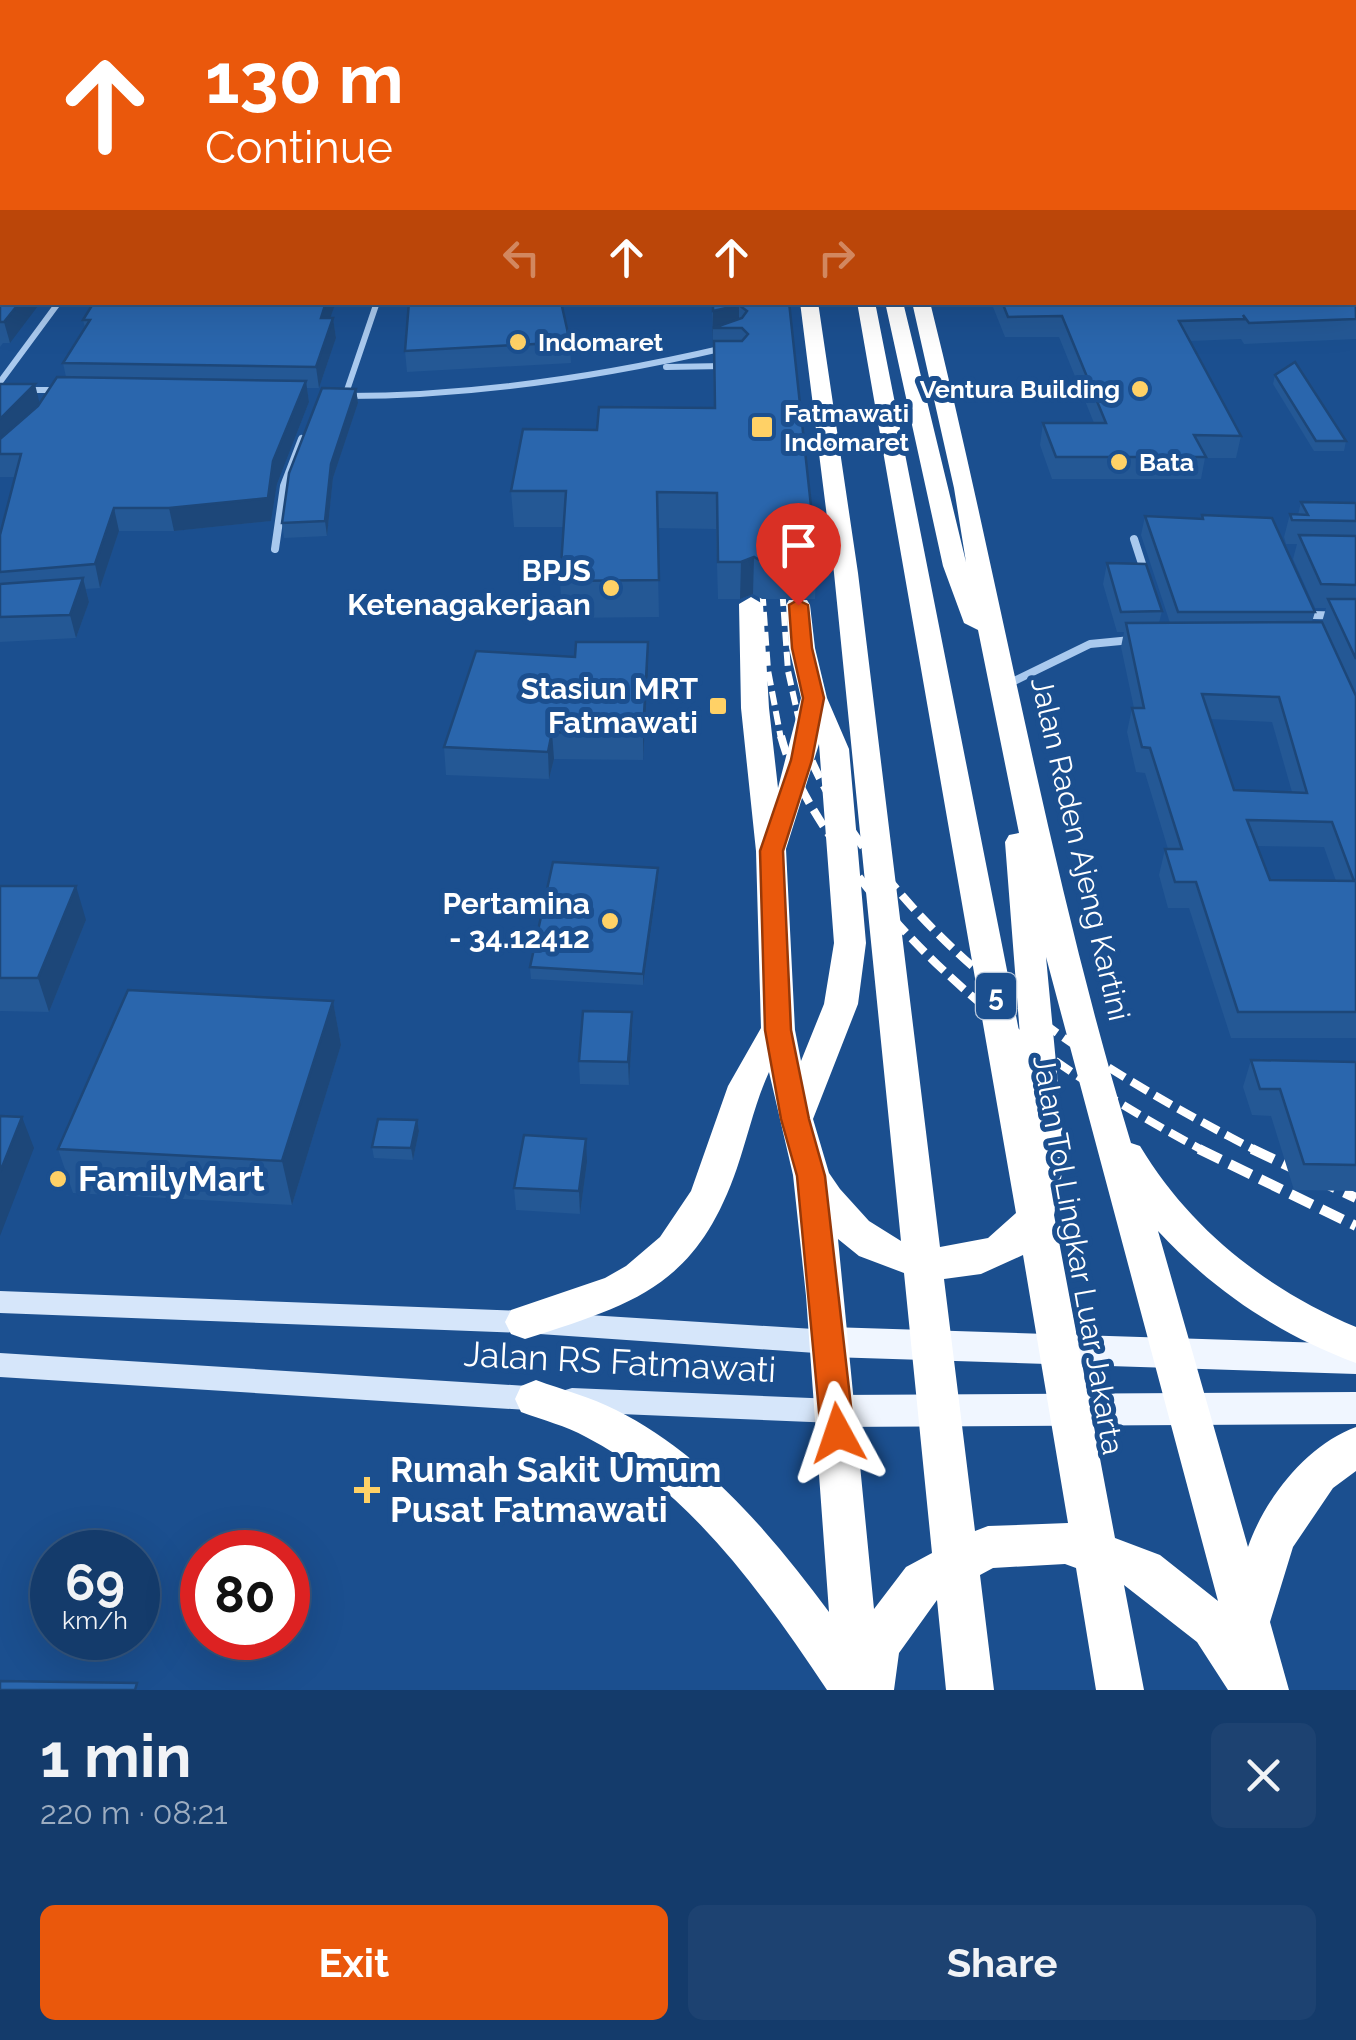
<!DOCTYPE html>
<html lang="en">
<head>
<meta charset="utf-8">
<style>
  body { margin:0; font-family:Raleway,sans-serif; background:#1d4271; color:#f1f3f6; height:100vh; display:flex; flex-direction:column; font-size:38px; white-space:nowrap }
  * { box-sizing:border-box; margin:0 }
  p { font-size:32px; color:#9dadc1 }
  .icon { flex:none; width:55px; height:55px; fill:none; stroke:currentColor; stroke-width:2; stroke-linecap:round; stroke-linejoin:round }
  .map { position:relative; height:1690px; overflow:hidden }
  .drawer { display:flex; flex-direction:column; background:#143b6b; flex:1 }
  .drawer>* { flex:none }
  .banner { position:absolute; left:0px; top:0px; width:1358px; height:305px; box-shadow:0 10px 40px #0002,0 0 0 2px #33557e; background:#ea580c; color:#fff; overflow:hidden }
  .speed { position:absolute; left:30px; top:1530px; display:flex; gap:20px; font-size:50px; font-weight:700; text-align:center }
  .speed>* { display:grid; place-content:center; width:130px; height:130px; border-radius:50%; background:#143b6b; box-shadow:0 10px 40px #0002,0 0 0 2px #33557e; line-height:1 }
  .speed small { font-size:25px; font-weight:400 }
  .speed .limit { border:15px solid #d22; background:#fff; color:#111 }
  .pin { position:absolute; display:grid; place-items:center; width:85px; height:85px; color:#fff; margin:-102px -42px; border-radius:50% 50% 50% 0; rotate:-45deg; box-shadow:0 0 10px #0007 }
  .pin .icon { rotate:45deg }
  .me { position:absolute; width:110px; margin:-55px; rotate:355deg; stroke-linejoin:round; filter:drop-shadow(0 0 8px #0008) }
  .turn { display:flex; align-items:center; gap:35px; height:210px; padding:0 40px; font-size:45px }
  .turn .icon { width:130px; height:130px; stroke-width:2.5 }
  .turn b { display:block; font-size:70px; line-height:85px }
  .lanes { display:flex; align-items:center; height:95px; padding:0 40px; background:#0003; justify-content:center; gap:50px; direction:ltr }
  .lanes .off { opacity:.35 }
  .round { display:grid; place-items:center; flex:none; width:105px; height:105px; border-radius:15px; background:#1d4271 }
  .headline { display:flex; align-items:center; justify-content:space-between; height:170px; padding:0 40px }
  h1 { font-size:60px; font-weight:700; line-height:75px }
  .cta { display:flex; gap:20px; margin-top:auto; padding:20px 40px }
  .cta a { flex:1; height:115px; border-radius:15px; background:#ea580c; color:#fff; font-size:40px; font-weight:700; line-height:115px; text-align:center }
  .cta a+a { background:#1d4271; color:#f1f3f6 }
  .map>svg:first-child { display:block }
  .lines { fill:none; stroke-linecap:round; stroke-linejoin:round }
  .street-far2 { stroke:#a9c9ee; stroke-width:5 }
  .street-far1 { stroke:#a9c9ee; stroke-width:6 }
  .street { stroke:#a9c9ee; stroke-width:8 }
  .secondary { fill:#d6e6fa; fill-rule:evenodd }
  .primary { fill:#f0f6ff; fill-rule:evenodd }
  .highway { fill:#fff; fill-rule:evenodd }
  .rail-far2 { stroke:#fff; stroke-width:6; stroke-dasharray:14 6; stroke-linecap:butt }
  .rail-far1 { stroke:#fff; stroke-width:8; stroke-dasharray:19 8; stroke-linecap:butt }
  .rail { stroke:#fff; stroke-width:10; stroke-dasharray:24 10; stroke-linecap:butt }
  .wall { fill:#245895; fill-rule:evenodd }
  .shaded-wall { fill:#1d4779 }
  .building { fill:#2a66ad; stroke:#1d4779; stroke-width:2.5; fill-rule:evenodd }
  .route { fill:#ea580c; stroke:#983908; stroke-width:2.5 }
  .poi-dot { fill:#ffd166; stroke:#1b4f8f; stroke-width:4 }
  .labels { text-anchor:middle; stroke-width:10; stroke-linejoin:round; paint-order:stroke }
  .far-poi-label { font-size:25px; font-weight:bold; fill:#fff; stroke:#1b4f8f; text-anchor:start }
  .shield { fill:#1b4f8f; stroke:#bbcadd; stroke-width:2.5 }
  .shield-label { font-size:28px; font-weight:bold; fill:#fff }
  .poi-label { font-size:30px; font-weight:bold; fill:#fff; stroke:#1b4f8f; text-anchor:end }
  .street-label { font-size:30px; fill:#fff; stroke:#1b4f8f }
  .near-poi-label { font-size:35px; font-weight:bold; fill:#fff; stroke:#1b4f8f; text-anchor:start }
  .near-street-label { font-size:35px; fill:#fff; stroke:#1b4f8f }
</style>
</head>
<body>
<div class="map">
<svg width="1356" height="1690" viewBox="0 0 1356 1690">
  <rect width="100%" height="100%" fill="#1b4f8f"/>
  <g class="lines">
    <path class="street-far2" d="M320 0H325"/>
    <g class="street-far1">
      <path d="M666 367 724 366"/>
      <path d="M0 382 59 302"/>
      <path d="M0 390H59"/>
      <path d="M345 396 377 302"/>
      <path d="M346 396C475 396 599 377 724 348"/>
    </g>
    <g class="street">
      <path d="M1134 539 1145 573"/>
      <path d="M275 549 284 486 302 439"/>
      <path d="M1312 615 1356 616"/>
      <path d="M1004 686 1090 644 1131 640"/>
    </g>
    <g class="secondary">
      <rect x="1355" y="225" width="1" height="6"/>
      <path d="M0 1291 525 1311 830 1330 840 1334 843 1342 840 1350 830 1354 525 1333 0 1313Z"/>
      <path d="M0 1353 543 1387 553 1390 557 1399 553 1408 543 1411 0 1377Z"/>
      <path d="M572 1388 835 1399 845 1402 849 1411 845 1420 835 1423 572 1412 562 1409 558 1400 562 1391Z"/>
    </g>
    <g class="primary">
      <path d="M830 1327 1356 1344V1374L830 1357 818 1352 813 1342 818 1332Z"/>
      <path d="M1356 1392V1424L835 1427 823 1422 818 1411 823 1400 835 1395Z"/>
    </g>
    <g class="highway">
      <rect x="712" y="0" width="12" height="2"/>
      <path d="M751 0H763L764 2H752Z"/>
      <path d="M785 0H797L798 2H786Z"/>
      <path d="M826 0H838L839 2H827Z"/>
      <path d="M800 302H818L858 573 940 1247 988 1238 1016 1213 857 302H875L1020 1036 1005 842 1009 835 1019 833 978 630 964 623 943 566 885 302H903L966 562 954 488 912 302H930C1000 582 1047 867 1131 1143L1140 1146C1190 1229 1266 1289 1356 1327V1363C1279 1335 1213 1290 1158 1231L1248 1547C1265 1498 1307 1445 1356 1427V1471L1333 1488 1293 1547 1270 1622 1289 1690H1228L1197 1642 1124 1585 1144 1690H1096L1076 1568 1065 1564 993 1568 980 1575 994 1690H946L937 1600 899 1653 894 1690H827C764 1596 690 1490 586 1437 566 1426 543 1420 521 1412L515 1399 521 1386 536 1380C563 1390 591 1397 616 1410 703 1453 772 1535 829 1612L806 1296 793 1175 769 1072C755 1103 748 1136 737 1168 696 1287 634 1304 525 1339L511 1334 505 1322 511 1310 605 1278 626 1266 660 1237 691 1191 728 1086 761 1028 756 851 741 708 739 604 751 597 763 604 769 708 778 788 801 698 789 648 786 605 789 600H807L810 605 815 648 827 698 849 749 866 943 858 1004 813 1119 829 1173 840 1189 869 1221 901 1241 834 573ZM819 744 834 943 824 1004 801 1061 795 1030 786 849ZM1046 957 1218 1601 1160 1555 1115 1538 1054 1215 1065 1158ZM838 1239 859 1256 904 1273 932 1553 906 1567 874 1609ZM1023 1255 1068 1523 988 1526 975 1531 944 1279 981 1274Z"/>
    </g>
    <g class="rail-far2">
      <path d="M761 572 768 670 781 739"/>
      <path d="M781 572 788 671 803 739"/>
    </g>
    <g class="rail-far1">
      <path d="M781 736C791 774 810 806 832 839 922 976 1061 1075 1204 1151"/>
      <path d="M802 736C816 779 843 820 870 856 970 989 1111 1076 1257 1151"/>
    </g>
    <g class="rail">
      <path d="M1199 1149 1356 1226"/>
      <path d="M1252 1149 1356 1198"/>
    </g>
  </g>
  <g class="wall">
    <path d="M958 0H1356V216L1355 2H960Z"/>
    <path d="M0 122 10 343H3L0 347Z"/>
    <path d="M1356 255V339L1244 344 1241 339 1190 341 1241 436 1236 458H1205L1201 479H1052L1040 445 1043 423H1094L1059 337H1005L991 302H1355Z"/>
    <path d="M94 302H336L330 318H333L336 338 319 388H307L309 402 277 484 271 521 174 531H119L100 588 86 589 89 602 76 638 0 642V535L15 477H0V384L40 403 66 377 63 363 85 328 83 320Z"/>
    <path d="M712 302H789L817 562 815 599H762L753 594 740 599H718L716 529 657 528 659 617 562 618 560 581 564 527H514L511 491 597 430 714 408Z"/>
    <path d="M570 342 571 363 407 372 405 351Z"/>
    <path d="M1275 375 1346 441 1344 451H1314L1273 384Z"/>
    <path d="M356 389 358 403 333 478 327 536 284 538 282 523Z"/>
    <path d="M1301 502 1356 503V1038H1231L1189 908H1168L1159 875 1165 849H1168L1145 773 1136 772 1127 732 1132 708H1134L1121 647 1124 632H1117L1103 584 1107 563 1162 611 1159 623H1170L1141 535 1145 516 1201 519 1202 515 1315 612 1312 622H1322L1326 608H1315L1293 559 1297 544H1286L1284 537 1290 514 1298 515ZM1210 719 1272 722 1292 792 1234 790ZM1257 846 1324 847 1336 881 1270 880Z"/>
    <path d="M648 642V669L643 760 554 759 549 779 446 775 444 747 575 657Z"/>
    <path d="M658 879 643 985 531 979 530 967Z"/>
    <path d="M0 886 86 920 49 1012 0 1011Z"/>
    <path d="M333 1001 341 1045 292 1205 73 1193 58 1149Z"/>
    <path d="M632 1012V1035L629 1085 580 1084 579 1061Z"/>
    <path d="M1251 1060 1356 1062V1191L1294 1190 1271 1116 1252 1115 1243 1087Z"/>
    <path d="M417 1120 419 1131 413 1160 374 1158 372 1147Z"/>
    <path d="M587 1162 580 1214 516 1210 514 1188Z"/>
  </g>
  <g class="shaded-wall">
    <path d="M7 0H28L25 2H4Z"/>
    <path d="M2 3V19L0 20V5Z"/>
    <path d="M2 65V83L0 85V68Z"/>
    <path d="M20 302H41L10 343 4 322Z"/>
    <path d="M326 302H336L323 338 321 318Z"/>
    <path d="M739 305V328H713L712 343 713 311Z"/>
    <path d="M333 318 336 338 319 388 316 367Z"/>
    <path d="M306 381 309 402 277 484 271 521 174 531 169 508 273 461Z"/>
    <path d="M35 384 40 405 0 447V419Z"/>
    <path d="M356 389 358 403 333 478 327 536 325 521 331 464Z"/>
    <path d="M114 508 119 531 100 588 95 564Z"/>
    <path d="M754 557 753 594 740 599 741 562Z"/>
    <path d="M83 578 89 602 76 638 70 615Z"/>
    <path d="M648 642V669L643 760V733Z"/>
    <path d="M552 732 554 759 549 779 548 752Z"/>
    <path d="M658 868V879L643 985V974Z"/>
    <path d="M76 886 86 920 49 1012 38 978Z"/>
    <path d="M333 1001 341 1045 292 1205 282 1161Z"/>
    <path d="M632 1012V1035L629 1085 628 1062Z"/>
    <path d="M22 1117 34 1148 0 1236V1172Z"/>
    <path d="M417 1120 419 1131 413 1160 411 1148Z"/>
    <path d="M586 1139 587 1162 580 1214 579 1191Z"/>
  </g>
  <g class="building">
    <path d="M139 0H279L278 2H131Z"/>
    <path d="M393 0H654L653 2H338Z"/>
    <path d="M969 0H1356V197L1355 2H971Z"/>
    <path d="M0 38H2V65L0 68Z"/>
    <path d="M2 119V302H20L4 322H0V122Z"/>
    <path d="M1355 255 1356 319 1249 323 1243 315 1245 319 1179 321 1241 436 1194 435 1206 457H1056L1043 423H1106L1062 316 1008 317 1002 302H1355Z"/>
    <path d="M94 302H326L321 318H333L316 367 63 363 90 320H83Z"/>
    <path d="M409 302H561L570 342 405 351Z"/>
    <path d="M713 302H789L817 562H763L754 557 741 562H718L717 493 657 492 659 580 560 581 566 491H511L523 429 597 430 599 407 715 408 714 341H742L748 334 742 328H713L742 318 747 311 739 305 713 311Z"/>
    <path d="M1295 362 1346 441H1316L1275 375Z"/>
    <path d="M57 377 306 381 273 461 268 498 169 508H114L95 564 0 572V535L21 454H0V439L38 406Z"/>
    <path d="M0 384H35L0 419Z"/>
    <path d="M322 388 356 389 331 464 325 521 282 523 289 473Z"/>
    <path d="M1301 502 1356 503V521L1292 520 1290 514 1308 515Z"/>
    <path d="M1202 515 1272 518 1315 612H1178L1145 516 1203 519Z"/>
    <path d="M1299 535 1356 536V585L1321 584Z"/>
    <path d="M1107 563 1146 564 1162 611 1121 612Z"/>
    <path d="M83 578 70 615 0 617V584Z"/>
    <path d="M1328 599H1356V659Z"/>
    <path d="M1322 622 1356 696V1012H1238L1196 882H1175L1165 849H1182L1150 748 1142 747 1132 708H1144L1126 623ZM1202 694 1279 697 1307 793 1234 790ZM1247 820 1332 822 1354 881 1270 880Z"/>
    <path d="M576 642H648L643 733 552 732 548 752 444 747 476 651 575 657Z"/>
    <path d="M553 862 658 868 643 974 530 967Z"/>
    <path d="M0 886H76L38 978H0Z"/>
    <path d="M128 990 333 1001 282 1161 58 1149Z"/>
    <path d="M583 1011 632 1012 628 1062 579 1061Z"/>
    <path d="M1251 1060 1356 1062V1165L1304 1164 1280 1089H1260Z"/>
    <path d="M0 1116 22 1117 0 1172Z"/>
    <path d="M378 1119 417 1120 411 1148 372 1147Z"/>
    <path d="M524 1135 586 1139 579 1191 514 1188Z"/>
    <path d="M0 1681 137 1683 135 1690H0Z"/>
  </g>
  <path class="route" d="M798 600 808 605 812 648 824 698 812 760 783 851 791 1030 809 1119 825 1176 854 1433 849 1443 838 1448 826 1443 821 1433 797 1176 781 1119 765 1030 760 851 791 760 803 698 792 648 789 605Z"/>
  <g class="poi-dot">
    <circle cx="518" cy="342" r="10"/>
    <circle cx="1140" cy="389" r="10"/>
    <rect x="750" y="415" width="24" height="24" rx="5"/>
    <circle cx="1119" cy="462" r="10"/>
    <circle cx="611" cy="588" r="10"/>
    <rect x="708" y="696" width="20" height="20" rx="5"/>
    <circle cx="610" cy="921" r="10"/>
    <circle cx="58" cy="1179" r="10"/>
    <path d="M362 1475h10v10h10v10h-10v10h-10v-10h-10v-10h10z"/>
  </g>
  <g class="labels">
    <g class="far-poi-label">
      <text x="538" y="351">Indomaret</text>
      <text x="1120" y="398" text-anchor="end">Ventura Building</text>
      <text x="784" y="422">Fatmawati<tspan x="784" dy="29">Indomaret</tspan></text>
      <text x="1139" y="471">Bata</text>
    </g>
    <rect class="shield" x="976" y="973" width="40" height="46" rx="8"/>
    <g class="shield-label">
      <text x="996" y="1006">5</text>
    </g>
    <g class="poi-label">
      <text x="591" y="581">BPJS<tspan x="591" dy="34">Ketenagakerjaan</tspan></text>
      <text x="698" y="699">Stasiun MRT<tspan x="698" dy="34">Fatmawati</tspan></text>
      <text x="590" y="914">Pertamina<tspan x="590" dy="34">- 34.12412</tspan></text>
    </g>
    <g class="street-label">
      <text transform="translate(1080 849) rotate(77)" y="10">Jalan Raden Ajeng Kartini</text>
      <text transform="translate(1078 1255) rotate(80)" y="10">Jalan Tol Lingkar Luar Jakarta</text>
    </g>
    <g class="near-poi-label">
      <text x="78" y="1191">FamilyMart</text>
      <text x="390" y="1482">Rumah Sakit Umum<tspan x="390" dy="40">Pusat Fatmawati</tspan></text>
    </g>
    <g class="near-street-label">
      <text transform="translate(620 1362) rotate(3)" y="12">Jalan RS Fatmawati</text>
    </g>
  </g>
</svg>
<div class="speed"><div>69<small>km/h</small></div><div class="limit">80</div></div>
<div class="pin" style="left:798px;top:605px;background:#d93025"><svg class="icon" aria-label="arrive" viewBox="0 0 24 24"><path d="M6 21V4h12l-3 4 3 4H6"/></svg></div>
<svg class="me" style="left:838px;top:1433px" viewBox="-20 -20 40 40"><path d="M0-17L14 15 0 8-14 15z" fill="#ea580c" stroke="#fff" stroke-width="4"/></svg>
<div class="banner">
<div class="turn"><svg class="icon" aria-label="ahead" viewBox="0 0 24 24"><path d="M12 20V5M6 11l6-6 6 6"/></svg><div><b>130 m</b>Continue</div></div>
<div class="lanes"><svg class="icon off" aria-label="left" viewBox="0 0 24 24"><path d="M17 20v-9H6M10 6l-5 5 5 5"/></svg><svg class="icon" aria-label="ahead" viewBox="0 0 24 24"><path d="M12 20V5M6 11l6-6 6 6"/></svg><svg class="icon" aria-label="ahead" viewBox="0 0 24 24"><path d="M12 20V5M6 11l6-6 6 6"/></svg><svg class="icon off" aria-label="right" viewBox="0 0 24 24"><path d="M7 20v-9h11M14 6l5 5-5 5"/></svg></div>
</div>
</div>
<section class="drawer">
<div class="headline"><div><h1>1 min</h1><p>220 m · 08:21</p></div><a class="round"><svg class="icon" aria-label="close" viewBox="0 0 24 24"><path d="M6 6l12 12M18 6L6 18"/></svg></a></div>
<div class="cta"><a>Exit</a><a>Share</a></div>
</section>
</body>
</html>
